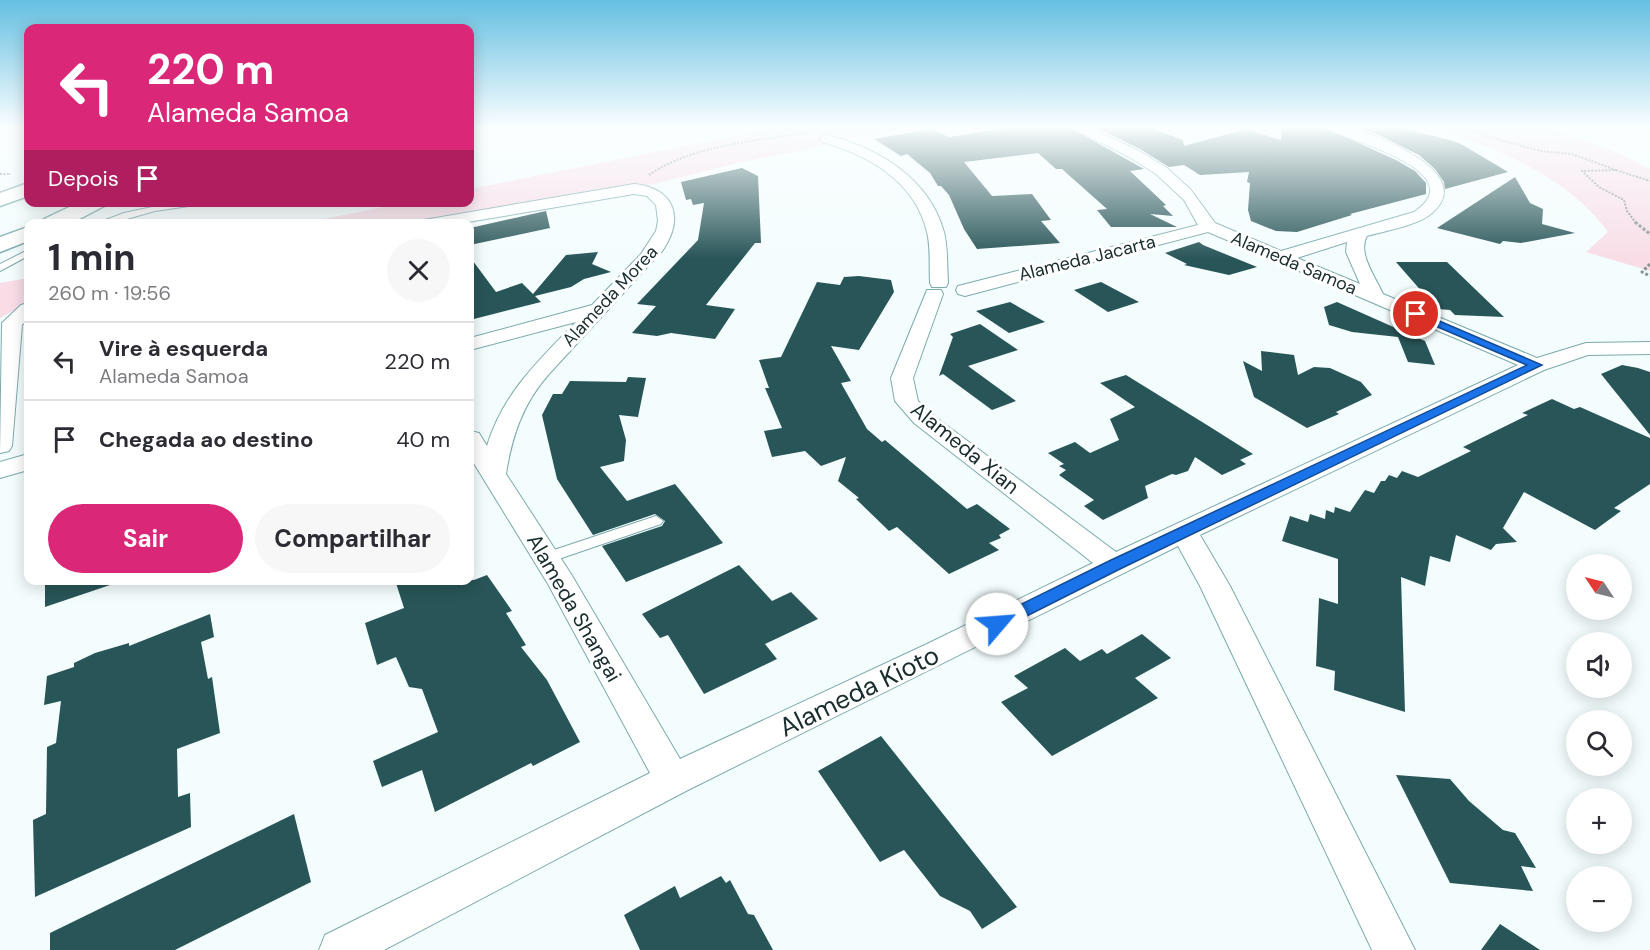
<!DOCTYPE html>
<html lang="pt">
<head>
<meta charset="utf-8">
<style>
  body { margin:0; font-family:"DM Sans",sans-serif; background:#f7f7f7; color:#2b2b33; height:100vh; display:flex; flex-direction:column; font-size:22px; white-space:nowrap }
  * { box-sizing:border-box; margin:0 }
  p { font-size:20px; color:#7c7c81 }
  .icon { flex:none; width:33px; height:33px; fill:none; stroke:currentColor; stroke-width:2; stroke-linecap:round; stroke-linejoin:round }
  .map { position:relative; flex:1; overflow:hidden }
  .side { position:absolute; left:24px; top:219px; width:450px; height:366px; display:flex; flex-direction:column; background:#fff; border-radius:12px; box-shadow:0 3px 15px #0003 }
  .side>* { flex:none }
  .hud { position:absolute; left:24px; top:24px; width:450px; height:183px; border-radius:12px; box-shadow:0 3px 15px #0003; background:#db2777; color:#fff; overflow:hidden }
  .needle { width:39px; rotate:305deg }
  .fabs { position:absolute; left:1566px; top:554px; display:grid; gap:12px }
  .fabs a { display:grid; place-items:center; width:66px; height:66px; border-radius:50%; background:#fff; box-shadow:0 3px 15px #0003; font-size:30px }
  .pin { position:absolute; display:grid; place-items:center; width:51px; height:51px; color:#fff; margin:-26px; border:3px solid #fff; border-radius:50%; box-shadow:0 2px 6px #0007 }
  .me { position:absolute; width:66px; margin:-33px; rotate:63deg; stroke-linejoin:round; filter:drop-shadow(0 0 4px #0008) }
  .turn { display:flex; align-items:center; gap:21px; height:126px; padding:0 24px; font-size:27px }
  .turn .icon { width:78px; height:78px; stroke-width:2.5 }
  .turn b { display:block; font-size:42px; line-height:51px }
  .then { display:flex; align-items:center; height:57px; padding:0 24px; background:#0003; gap:12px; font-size:22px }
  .round { display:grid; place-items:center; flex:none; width:63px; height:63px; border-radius:32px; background:#f7f7f7 }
  .overview { display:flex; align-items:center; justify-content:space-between; height:102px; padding:0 24px }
  h1 { font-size:36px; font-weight:700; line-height:45px }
  .cta { display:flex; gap:12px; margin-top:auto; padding:12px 24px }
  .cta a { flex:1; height:69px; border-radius:36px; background:#db2777; color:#fff; font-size:24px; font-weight:700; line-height:69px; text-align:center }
  .cta a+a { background:#f7f7f7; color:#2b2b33 }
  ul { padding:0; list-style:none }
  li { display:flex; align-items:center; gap:18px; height:78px; padding:0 24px; border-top:2px solid #e1e1e2 }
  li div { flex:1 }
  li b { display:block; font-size:22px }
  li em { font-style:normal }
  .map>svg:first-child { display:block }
  .green { fill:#f8dde7 }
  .building { fill:#285558 }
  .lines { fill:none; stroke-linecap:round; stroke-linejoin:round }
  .service-casing { stroke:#7caaad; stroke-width:2 }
  .minor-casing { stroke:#7caaad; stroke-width:2 }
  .secondary-casing { stroke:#7caaad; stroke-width:3 }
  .path-far1 { stroke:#869496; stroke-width:2; stroke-dasharray:2 1.5; stroke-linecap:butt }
  .path { stroke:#869496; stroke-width:3; stroke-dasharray:3 2; stroke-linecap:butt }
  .service { fill:#fff; fill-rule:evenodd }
  .minor { fill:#fff; fill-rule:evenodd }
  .secondary { fill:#fff; fill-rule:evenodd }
  .route { fill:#1a73e8; stroke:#114b97; stroke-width:1.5 }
  .labels { text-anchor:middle; stroke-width:6; stroke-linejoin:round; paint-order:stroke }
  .far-street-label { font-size:18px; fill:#192c2e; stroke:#fff }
  .street-label { font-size:21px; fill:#192c2e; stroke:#fff }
  .near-street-label { font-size:26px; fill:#192c2e; stroke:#fff }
</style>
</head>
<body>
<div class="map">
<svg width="1650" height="950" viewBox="0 0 1650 950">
  <rect width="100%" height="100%" fill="#f4fdfe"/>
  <g class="green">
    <path d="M784 126H920L847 138 814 148 742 162 642 187 560 197 405 223 299 224 404 203 470 202V189Z"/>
    <path d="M1426 126H1540L1574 136 1622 155 1650 169V271L1586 252 1608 232C1568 176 1490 144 1426 126Z"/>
    <path d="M28 278V303L0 318V283Z"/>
  </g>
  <g class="building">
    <path d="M1019 126H1067L1144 169 1130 171 1166 205 1163 206 1173 216 1150 214 1177 227H1111L1097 210 1107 209 1062 169H1056L1038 153 964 162 992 196 1032 194 1051 220 1041 221 1060 243 977 249 964 229 949 195 941 186H938L930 173 907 154 901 156 874 139 931 129 949 137Z"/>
    <path d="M1093 126H1147L1183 140 1184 146 1246 129 1281 140 1282 126H1321L1396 160 1415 171 1426 183V194L1350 214 1352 215 1297 232 1276 231 1251 221 1248 210 1250 183 1247 182 1249 172 1200 175 1184 165 1169 167 1140 149Z"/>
    <path d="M1352 126H1392L1450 140 1461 144 1508 172 1445 189 1444 182 1435 169 1419 155 1379 135Z"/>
    <path d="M742 168 758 176 761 243H755L706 305 735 309 715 339 671 333 657 336 632 333 656 306 637 304 698 240 704 203 693 205 691 199 686 200 681 182Z"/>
    <path d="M1515 177 1530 203 1543 209 1542 224 1575 233 1521 243 1503 241 1500 244 1437 228Z"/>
    <path d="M546 211 550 228 470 245V228Z"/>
    <path d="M1199 242 1203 245 1257 267 1229 275 1184 265 1187 264 1165 253Z"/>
    <path d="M598 252 592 264 611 272 584 279 571 287 535 296 541 302 470 320V257L496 292 522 283 533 294 566 255Z"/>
    <path d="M1396 262H1447L1504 317 1455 315 1450 310 1437 309Z"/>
    <path d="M859 276 891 280 894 292 859 350 831 346 851 381 841 383 867 429 882 442 885 440 967 509 977 504 1010 529 999 535 1001 538 989 543 999 550 949 574 897 527 889 531 856 499 859 498 838 481 846 457 821 466 805 451 772 457 764 431 782 428 765 388H769L759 360 781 357 817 282 840 285 844 277Z"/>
    <path d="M1101 282 1139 302 1108 312 1074 290Z"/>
    <path d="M1010 302 1045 322 1009 333 976 311Z"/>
    <path d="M1337 302 1425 341 1435 365 1408 362 1398 337 1352 332 1329 325 1324 307Z"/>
    <path d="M980 324 1018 350 968 366 1016 401 992 410 943 374 939 376 953 337 950 334Z"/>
    <path d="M1261 351 1294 355 1298 375 1314 367 1330 368 1361 382 1372 395 1336 412 1339 414 1307 428 1254 397 1243 361 1262 371Z"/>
    <path d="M1622 365 1638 368 1650 372V435L1601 374Z"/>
    <path d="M1126 375 1207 425 1253 454 1240 460 1246 464 1222 475 1195 457 1188 471 1176 475 1172 474 1145 486 1148 498 1103 520 1084 506 1094 500 1059 475 1066 470 1059 466 1064 464 1048 453 1075 442 1090 453 1119 440 1110 419 1135 407 1100 383Z"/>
    <path d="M628 377 646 378 638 417 619 415 626 440 624 461 600 467 627 501 675 484 723 543 626 582 602 546 662 526 665 521 655 514 593 535 557 479 542 415 553 394H562L570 381 626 382Z"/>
    <path d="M1552 399 1574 409 1580 407 1650 438V484L1614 508 1621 511 1595 530 1524 492 1503 528 1517 542 1496 544 1491 550 1456 535 1450 562 1430 556 1425 586 1401 577 1405 712 1334 690 1335 671 1316 666 1319 598 1338 604V559L1282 541 1290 516 1308 522 1310 514 1325 519 1326 510 1334 513 1335 507 1350 512 1365 490 1374 493 1381 481H1385L1389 475 1397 478 1402 471 1418 477 1471 451 1463 447 1528 415 1522 413Z"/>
    <path d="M739 565 772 601 791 592 818 619 765 644 777 659 704 694 668 635 660 638 642 614Z"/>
    <path d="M487 575 512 611 506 613 526 645 521 647 547 680 580 742 533 766 531 763 435 812 422 770 382 787 373 761 438 732 422 689 409 687 396 657 377 665 365 623 404 608 395 580H474Z"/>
    <path d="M45 580H112L113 584 45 607Z"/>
    <path d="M210 614 214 637 201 642 208 679 212 677 220 733 177 749 178 797 190 793 191 827 35 897 33 820 46 814 47 747 56 743 61 701 44 705 47 676 74 667V663L95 653 129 643V646Z"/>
    <path d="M1142 634 1171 658 1135 678 1158 698 1052 756 1001 702 1028 688 1014 676 1065 648 1080 661 1102 649 1107 654Z"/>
    <path d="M881 736 1017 907 982 929 970 911 940 896 904 850 880 862 818 771Z"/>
    <path d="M1396 775 1450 779 1469 801 1503 830 1515 833 1536 868 1521 866 1533 891 1450 883Z"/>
    <path d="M294 814 311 882 175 950H50V933Z"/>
    <path d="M721 876 726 883 730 880 748 914 754 915 773 950H640L624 915 675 886 680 898Z"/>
    <path d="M1500 924 1540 950H1481Z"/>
  </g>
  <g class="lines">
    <g class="service-casing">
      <g id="service">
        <path d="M176 202H216L155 211 109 224H95L124 213Z"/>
        <path d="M28 250V256L0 271V264Z"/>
        <path d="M656 516 663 521 661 524 547 563 542 562 539 558 542 554Z"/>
      </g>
    </g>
    <g class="minor-casing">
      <g id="minor">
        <path d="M1069 126H1087L1139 151 1167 168 1191 190 1215 223 1281 251 1414 212C1477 170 1337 138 1323 126 1330 126 1339 125 1346 127 1374 133 1479 173 1432 213 1419 225 1385 231 1367 236 1357 253 1376 278 1383 294L1537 358 1586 343 1650 342V354L1588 355 1544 370 1200 535 1230 586 1415 950H1372L1200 586 1178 546 686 791 384 950H319L325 935 650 773 548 584 470 457V431L479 433 487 446C503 393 539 360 576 322L470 350V338L592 305 641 254 656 231 658 221 656 205 647 196 634 194 456 224H416L418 221 634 184C674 188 685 217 663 250L549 374C523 403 512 436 506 474L571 574 680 759 927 644 1093 563 914 423 895 401 891 378 927 290H941L943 294 913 378 918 401 930 413 1116 552 1518 365 1208 232 965 296 958 294 956 290 958 286 1198 225 1184 200 1156 174 1129 157ZM1347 242 1346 252 1360 284 1297 258Z"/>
        <path d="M1641 126H1650V131Z"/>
        <path d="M827 135C878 148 929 178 944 232 948 248 947 266 948 283L946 287H932L930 283C929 266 931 248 927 232 915 181 868 155 822 142L820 139 822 136Z"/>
        <path d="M28 303V319L22 325 12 446 9 451 0 453 2 323 21 305Z"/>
        <path d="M28 454V470L0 478V462Z"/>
      </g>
    </g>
    <g class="secondary-casing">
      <g id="secondary">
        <path d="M28 183V196L0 206V193Z"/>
        <path d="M80 202H107L104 206 70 224H42L44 219Z"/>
        <path d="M28 227V241L0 252V237Z"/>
      </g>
    </g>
    <g class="path-far1">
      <path d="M1464 126 1482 135 1541 151 1572 154 1616 170 1582 171 1599 187 1624 200 1627 211 1636 223"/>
      <path d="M1616 170 1650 181"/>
      <path d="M0 174H11"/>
      <path d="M649 175C694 144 758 141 811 132"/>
    </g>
    <g class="path">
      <path d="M1635 222 1650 234"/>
      <path d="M1650 264 1642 272 1650 276"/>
    </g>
    <use href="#service" class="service"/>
    <use href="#minor" class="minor"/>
    <use href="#secondary" class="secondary"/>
  </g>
  <linearGradient id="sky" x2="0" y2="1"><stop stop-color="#65bfe1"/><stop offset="0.49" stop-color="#fafeff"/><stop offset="1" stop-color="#fafeff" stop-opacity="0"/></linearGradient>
  <rect width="1650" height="259" fill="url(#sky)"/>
  <path class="route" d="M1416 311 1542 365 1120 569 1003 628 997 630 991 628 989 624 991 619 1109 561 1527 365 1412 316 1410 314Z"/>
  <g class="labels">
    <g class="far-street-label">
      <text transform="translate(1087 258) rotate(-14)" y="6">Alameda Jacarta</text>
      <text transform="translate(1294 263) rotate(23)" y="6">Alameda Samoa</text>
      <text transform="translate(610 296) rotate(-47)" y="6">Alameda Morea</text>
    </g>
    <g class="street-label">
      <text transform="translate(965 448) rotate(39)" y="7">Alameda Xian</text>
      <text transform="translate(574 608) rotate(60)" y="7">Alameda Shangai</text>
    </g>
    <g class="near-street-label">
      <text transform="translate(859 691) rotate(-26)" y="9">Alameda Kioto</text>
    </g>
  </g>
</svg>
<div class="fabs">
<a><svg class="needle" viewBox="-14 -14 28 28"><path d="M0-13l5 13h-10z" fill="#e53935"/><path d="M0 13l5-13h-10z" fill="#7c7c81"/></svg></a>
<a><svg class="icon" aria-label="sound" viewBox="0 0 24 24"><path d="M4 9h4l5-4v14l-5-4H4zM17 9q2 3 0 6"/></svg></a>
<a><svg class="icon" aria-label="search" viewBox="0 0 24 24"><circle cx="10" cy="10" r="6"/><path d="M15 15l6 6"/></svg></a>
<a>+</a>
<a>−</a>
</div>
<div class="pin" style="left:1416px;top:314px;background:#d93025"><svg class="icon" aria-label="arrive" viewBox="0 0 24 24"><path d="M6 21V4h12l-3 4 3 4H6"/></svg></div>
<svg class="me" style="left:997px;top:624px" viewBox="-20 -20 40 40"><circle r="19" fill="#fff"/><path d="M0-13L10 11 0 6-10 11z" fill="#1a73e8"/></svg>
<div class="hud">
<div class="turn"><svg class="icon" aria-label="left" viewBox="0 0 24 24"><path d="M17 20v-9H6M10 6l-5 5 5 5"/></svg><div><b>220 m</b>Alameda Samoa</div></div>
<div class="then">Depois<svg class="icon" aria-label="arrive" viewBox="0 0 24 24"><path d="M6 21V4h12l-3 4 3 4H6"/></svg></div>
</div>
<section class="side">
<div class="overview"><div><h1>1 min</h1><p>260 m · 19:56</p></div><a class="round"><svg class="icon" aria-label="close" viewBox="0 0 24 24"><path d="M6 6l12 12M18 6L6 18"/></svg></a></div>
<ul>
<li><svg class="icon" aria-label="left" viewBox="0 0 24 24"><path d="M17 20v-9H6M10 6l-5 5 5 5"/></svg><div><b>Vire à esquerda</b><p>Alameda Samoa</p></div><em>220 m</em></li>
<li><svg class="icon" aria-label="arrive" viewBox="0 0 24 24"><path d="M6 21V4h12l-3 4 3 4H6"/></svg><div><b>Chegada ao destino</b></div><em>40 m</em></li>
</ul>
<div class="cta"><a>Sair</a><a>Compartilhar</a></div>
</section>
</div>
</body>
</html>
